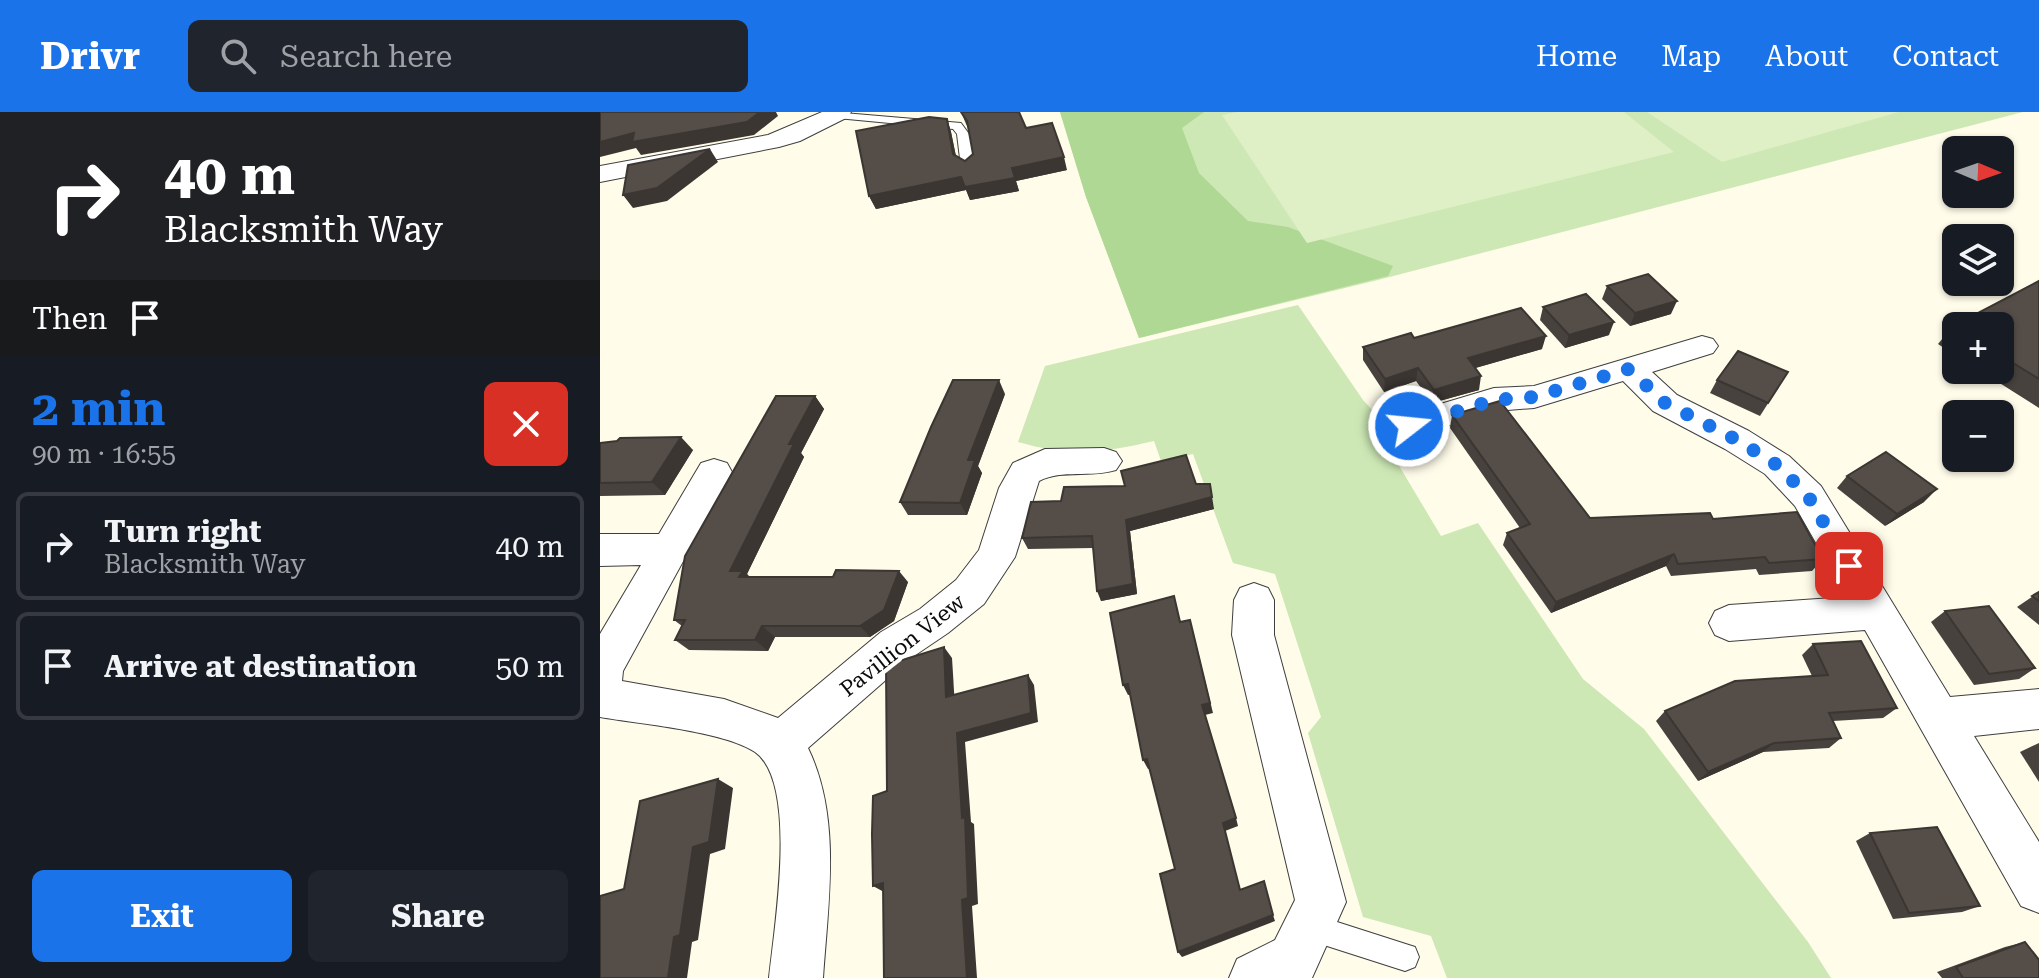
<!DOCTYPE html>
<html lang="en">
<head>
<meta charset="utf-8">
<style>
  body { margin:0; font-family:"Roboto Serif",serif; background:#20242c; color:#f1f3f6; height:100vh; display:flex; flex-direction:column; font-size:30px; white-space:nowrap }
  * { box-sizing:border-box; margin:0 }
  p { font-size:26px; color:#9ea1a6 }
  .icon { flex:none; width:44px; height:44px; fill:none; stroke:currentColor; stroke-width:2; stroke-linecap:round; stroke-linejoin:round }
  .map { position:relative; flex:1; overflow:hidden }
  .drawer { display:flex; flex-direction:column; background:#171b24; width:600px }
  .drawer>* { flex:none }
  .top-card { background:#202124; color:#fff; overflow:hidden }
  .needle { width:52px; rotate:92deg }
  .fabs { position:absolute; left:1342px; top:24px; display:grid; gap:16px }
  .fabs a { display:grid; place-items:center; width:72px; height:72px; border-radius:12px; background:#171b24; box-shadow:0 2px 6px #0004; font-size:40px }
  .pin { position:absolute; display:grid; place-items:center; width:68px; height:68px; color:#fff; margin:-34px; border-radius:16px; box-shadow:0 4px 12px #0006 }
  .me { position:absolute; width:88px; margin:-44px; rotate:74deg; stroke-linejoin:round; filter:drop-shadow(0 0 6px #0008) }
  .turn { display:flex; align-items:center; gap:28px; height:168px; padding:0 32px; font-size:36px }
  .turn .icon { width:104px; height:104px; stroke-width:2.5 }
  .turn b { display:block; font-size:56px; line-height:68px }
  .then { display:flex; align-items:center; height:76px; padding:0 32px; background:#0003; gap:16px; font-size:30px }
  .round { display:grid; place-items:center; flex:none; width:84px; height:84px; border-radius:12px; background:#20242c }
  .headline { display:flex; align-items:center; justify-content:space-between; height:136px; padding:0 32px }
  h1 { font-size:48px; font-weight:700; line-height:60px; color:#1a73e8 }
  .primary-button { display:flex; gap:16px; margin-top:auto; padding:16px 32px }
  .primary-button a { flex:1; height:92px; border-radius:12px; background:#1a73e8; color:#fff; font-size:32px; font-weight:700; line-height:92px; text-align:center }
  .primary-button a+a { background:#20242c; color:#f1f3f6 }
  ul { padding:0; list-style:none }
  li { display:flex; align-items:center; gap:24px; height:108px; margin:0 16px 12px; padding:0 16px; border:4px solid #363941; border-radius:12px }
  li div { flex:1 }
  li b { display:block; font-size:30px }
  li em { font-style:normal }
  header { display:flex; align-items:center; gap:48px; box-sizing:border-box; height:112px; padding:0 40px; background:#1a73e8; color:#fff }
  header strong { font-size:38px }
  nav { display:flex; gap:44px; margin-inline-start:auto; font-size:28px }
  .search { width:560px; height:72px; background:#20242c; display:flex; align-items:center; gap:20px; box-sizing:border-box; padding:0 28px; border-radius:12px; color:#9ea1a6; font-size:30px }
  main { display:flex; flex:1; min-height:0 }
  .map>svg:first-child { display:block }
  .green { fill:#cde8b5 }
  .forest { fill:#afd894 }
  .pitch { fill:#dfefc6 }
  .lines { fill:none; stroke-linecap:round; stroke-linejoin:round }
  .lane-casing { stroke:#3e3e3e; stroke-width:2 }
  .street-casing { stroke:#3e3e3e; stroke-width:2 }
  .lane { fill:#fff; fill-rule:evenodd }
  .street { fill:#fff; fill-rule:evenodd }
  .wall { fill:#48423e }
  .shaded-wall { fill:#3b3632 }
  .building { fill:#544d48; stroke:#3b3632; stroke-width:2 }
  .route { stroke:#1a73e8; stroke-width:14; stroke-dasharray:0 25.2 }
  .labels { text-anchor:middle; stroke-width:8; stroke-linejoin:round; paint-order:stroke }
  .street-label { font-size:22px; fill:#0b0b0b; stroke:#fff }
</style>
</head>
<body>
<header>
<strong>Drivr</strong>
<div class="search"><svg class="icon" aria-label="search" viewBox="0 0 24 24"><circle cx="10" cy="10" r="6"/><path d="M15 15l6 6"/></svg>Search here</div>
<nav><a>Home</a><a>Map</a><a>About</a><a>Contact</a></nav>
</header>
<main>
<section class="drawer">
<div class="top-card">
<div class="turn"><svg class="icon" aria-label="right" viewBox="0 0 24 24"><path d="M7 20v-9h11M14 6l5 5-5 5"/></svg><div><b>40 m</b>Blacksmith Way</div></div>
<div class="then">Then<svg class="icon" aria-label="arrive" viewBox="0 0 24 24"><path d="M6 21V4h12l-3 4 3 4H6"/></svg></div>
</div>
<div class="headline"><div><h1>2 min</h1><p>90 m · 16:55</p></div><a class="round" style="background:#d93025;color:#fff"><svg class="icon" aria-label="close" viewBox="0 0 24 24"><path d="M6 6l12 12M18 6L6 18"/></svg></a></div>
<ul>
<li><svg class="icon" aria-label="right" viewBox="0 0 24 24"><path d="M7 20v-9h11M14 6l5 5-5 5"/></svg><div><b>Turn right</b><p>Blacksmith Way</p></div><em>40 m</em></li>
<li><svg class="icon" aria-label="arrive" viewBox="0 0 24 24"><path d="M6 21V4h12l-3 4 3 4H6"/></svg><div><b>Arrive at destination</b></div><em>50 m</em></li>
</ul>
<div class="primary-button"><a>Exit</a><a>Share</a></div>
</section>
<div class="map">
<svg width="1439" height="866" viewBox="0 0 1439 866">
  <rect width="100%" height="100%" fill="#fffcea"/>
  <g class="green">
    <path d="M460 0H1423L778 168 539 226 486 85Z"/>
    <path d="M698 193 763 288 795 323 798 352 841 424 878 411 983 567 1044 617 1208 830 1231 866H847L831 824 763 805 708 621 721 605 675 462 633 451 593 342 561 349 554 329C502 341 471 345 418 330L445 254Z"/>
  </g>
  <path class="forest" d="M460 0H604L582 16 599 61 648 109 688 115 793 154 788 164 539 226 486 85Z"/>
  <g class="pitch">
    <path d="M638 0H1024L1074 40 707 131 622 3Z"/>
    <path d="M1047 0H1299L1122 50Z"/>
  </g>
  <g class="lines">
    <g class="lane-casing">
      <g id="lane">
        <path d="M232 0 361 11 369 22 375 55 368 59 361 55 357 22 353 17 237 6 233 5Z"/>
        <path d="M709 801 815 835 819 845 815 855 805 859 699 825 695 815 699 805Z"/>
      </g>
    </g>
    <g class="street-casing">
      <g id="street">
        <path d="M222 0H251L248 5 200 29 179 35 0 70V54L168 23Z"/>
        <path d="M1102 224 1113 227 1118 234 1113 241 1052 260 1077 283 1149 319 1189 344 1221 374 1350 585 1439 577V617L1374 624 1439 730V801L1421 794 1265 518 1129 529 1115 523 1109 511 1115 499 1129 493 1247 485 1195 394 1165 362 1125 337 1053 299 1023 269 934 296 895 299 809 326 797 323 792 314 797 305 894 276 934 274Z"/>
        <path d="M504 336 516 340 522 349 516 358C491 366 462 357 439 369L415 445 384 492 348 521 311 546 208 636C242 706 228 791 223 866H169C174 817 199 671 155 640 124 619 39 612 0 605V522L41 453 0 454V422H59L101 351 114 347 127 351 132 360 23 559 22 569 124 587 178 606 281 520 320 497 356 468 379 438 399 376 413 351 445 337Z"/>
        <path d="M654 471 668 476 674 488V523L746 790 712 866H629L637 847 675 828 695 788 632 523 634 488 640 476Z"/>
      </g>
    </g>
    <use href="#lane" class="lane"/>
    <use href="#street" class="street"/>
  </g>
  <g class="wall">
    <path d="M361 0 426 16 467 58 416 69 419 79 370 88 366 78 276 97 269 84 347 7 351 20 356 44 365 49 373 42 369 17 366 12Z"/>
    <path d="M1439 169V296L1379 258H1400V214H1356V244L1338 232 1353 214Z"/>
    <path d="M1007 174 1071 202 1030 214 1002 187Z"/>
    <path d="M943 195 1009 223 965 236 940 208Z"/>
    <path d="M814 226 942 237 875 256 879 278 832 291 816 269 784 280 763 248V235Z"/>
    <path d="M1188 260 1160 304 1110 281 1117 268Z"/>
    <path d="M405 282 378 354 382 361 367 403H308L300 390Z"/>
    <path d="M215 284 224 297 201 341 204 345 147 462 149 465 308 470 294 509 270 525H175L168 539 89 538 75 528 82 514 74 508Z"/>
    <path d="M852 303 990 406 1113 407 1223 447 1212 459 1159 463 1156 457 1071 464 1066 454 951 501 903 433 907 421 920 416 850 316Z"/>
    <path d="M0 331 93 338 65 383 0 384Z"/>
    <path d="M1247 364 1324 390 1285 414 1237 376Z"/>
    <path d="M596 372 614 397 530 419 537 482 501 489 493 436 428 437 422 426 461 389 525 374Z"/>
    <path d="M1439 480V513L1417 495Z"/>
    <path d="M1345 499 1435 556 1419 567 1374 573 1331 510Z"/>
    <path d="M1213 532 1297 596 1283 606 1233 609 1241 626 1229 636 1163 640 1098 669 1056 609 1065 599 1212 564 1202 543Z"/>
    <path d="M1439 631V670L1420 640Z"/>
    <path d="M1270 721 1380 794 1362 800 1293 807 1256 729Z"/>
    <path d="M1425 830 1439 866H1342L1337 860 1405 835Z"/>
  </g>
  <g class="shaded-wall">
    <path d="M160 0H176L178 4 154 23 41 43 36 36 0 45V30L34 21Z"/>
    <path d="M347 7 351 20 358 55 353 42Z"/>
    <path d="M110 37 118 50 67 89 33 96 23 83Z"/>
    <path d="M464 45 467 58 416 69 419 79 370 88 365 75 412 56Z"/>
    <path d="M361 65 366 78 276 97 269 84Z"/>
    <path d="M1077 189 1071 202 1030 214 1035 201Z"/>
    <path d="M1014 210 1009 223 965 236 969 223Z"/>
    <path d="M946 224 942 237 865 259 868 246Z"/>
    <path d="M818 256 816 269 784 280 785 267Z"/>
    <path d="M881 264 879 278 832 291 834 278Z"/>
    <path d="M399 268 405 282 378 354 382 361 367 403 360 391 368 348Z"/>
    <path d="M215 284 224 297 201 341 204 345 147 462 155 470 152 477 130 459 189 332Z"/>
    <path d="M81 325 93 338 65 383 52 370Z"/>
    <path d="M610 372 614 397 530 419 537 482 501 489 497 479 526 408Z"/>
    <path d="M1337 377 1324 390 1285 414 1297 402Z"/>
    <path d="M1074 442 1066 454 951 501 956 490Z"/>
    <path d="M299 459 308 470 294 509 270 525 260 514Z"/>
    <path d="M162 514 175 525 168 539 155 528Z"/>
    <path d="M593 519 613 601 605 603 602 593Z"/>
    <path d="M344 535 352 546 355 595 346 585Z"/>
    <path d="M428 563 434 573 438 610 365 630 371 710 374 712 378 792 372 794 377 866H367L362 788V706L357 621Z"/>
    <path d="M528 572 533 582 528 583 523 573Z"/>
    <path d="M1174 631 1163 640 1098 669 1108 660Z"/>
    <path d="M547 647 552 656 548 657 543 648Z"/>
    <path d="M118 667 133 676 125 737 110 742 98 828 92 830 87 866H68L74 825 93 735Z"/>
    <path d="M636 706 638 714 625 719 623 711Z"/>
    <path d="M283 771 284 780 273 774Z"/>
    <path d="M673 803 675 809 582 845 578 840Z"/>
  </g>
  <g class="building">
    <path d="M0 0H160L147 10 32 30 34 21 0 30Z"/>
    <path d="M361 0H419L426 16 452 11 464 45 412 56 415 66 365 75 361 65 269 84 256 19 329 5 347 7 353 42 365 49 373 42 367 9Z"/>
    <path d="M110 37 57 76 23 83 28 53Z"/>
    <path d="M1048 162 1077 189 1035 201 1007 174Z"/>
    <path d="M1439 169V267L1400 243V214H1356V216L1353 214Z"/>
    <path d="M986 182 1014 210 969 223 943 195Z"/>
    <path d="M921 196 946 224 868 246 881 264 834 278 818 256 785 267 763 235 811 221 814 226Z"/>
    <path d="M1138 239 1188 260 1168 291 1117 268Z"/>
    <path d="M353 268H399L368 348H375L360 391 300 390 331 315Z"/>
    <path d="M176 284H215L189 332H194L130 459H143L139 465H233L236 458 299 459 284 498 260 514H162L155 528H75L85 508H74L85 444Z"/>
    <path d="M900 289 990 406 1110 401 1113 407 1197 400 1223 447 1169 451 1165 445 1078 452 1074 442 956 490 907 421 930 412 852 303Z"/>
    <path d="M81 325 52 370 0 371V331L17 329 20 326Z"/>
    <path d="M1286 340 1337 377 1297 402 1247 364Z"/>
    <path d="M586 343 596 372H610L612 385 526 408 533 472 497 479 492 424 422 426 431 390 461 389 464 375 525 374 521 359Z"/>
    <path d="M1439 480V489L1432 484Z"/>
    <path d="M574 484 580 510 590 508 610 591 602 593 636 706 623 711 640 778 664 769 673 803 578 840 560 762 575 757 547 647 543 648 528 572 523 573 510 501Z"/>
    <path d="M1389 494 1435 556 1389 562 1345 499Z"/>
    <path d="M1261 529 1297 596 1229 601 1241 626 1174 631 1108 660 1065 599 1135 569 1228 563 1213 532Z"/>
    <path d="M344 535 346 585 428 563 431 601 357 621 362 706 365 705 368 786 362 788 367 866H284L283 771 273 774 272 722 273 684 287 679 286 553Z"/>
    <path d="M118 667 109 730 93 735 80 823 74 825 68 866H0V784L24 777 40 689Z"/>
    <path d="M1337 715 1380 794 1309 801 1270 721Z"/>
    <path d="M1425 830 1439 848V866H1363L1356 855Z"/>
  </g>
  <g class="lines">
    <path class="route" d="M809 314 894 288 934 285 1029 257 1065 291 1137 328 1177 353 1208 384 1249 454"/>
  </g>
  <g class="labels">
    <g class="street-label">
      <text transform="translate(302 533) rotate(-38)" y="8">Pavillion View</text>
    </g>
  </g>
</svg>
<div class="fabs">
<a><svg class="needle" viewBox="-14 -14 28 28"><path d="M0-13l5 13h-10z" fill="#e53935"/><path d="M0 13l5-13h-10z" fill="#9ea1a6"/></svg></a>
<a><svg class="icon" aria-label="layers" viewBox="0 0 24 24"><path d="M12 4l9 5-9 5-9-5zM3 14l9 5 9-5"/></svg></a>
<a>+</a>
<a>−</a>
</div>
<div class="pin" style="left:1249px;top:454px;background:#d93025"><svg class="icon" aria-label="arrive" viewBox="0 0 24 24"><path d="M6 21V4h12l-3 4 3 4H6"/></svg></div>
<svg class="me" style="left:809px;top:314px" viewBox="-20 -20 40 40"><circle r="17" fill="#1a73e8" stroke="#fff" stroke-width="3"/><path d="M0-11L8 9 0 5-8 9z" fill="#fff"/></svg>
</div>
</main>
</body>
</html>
